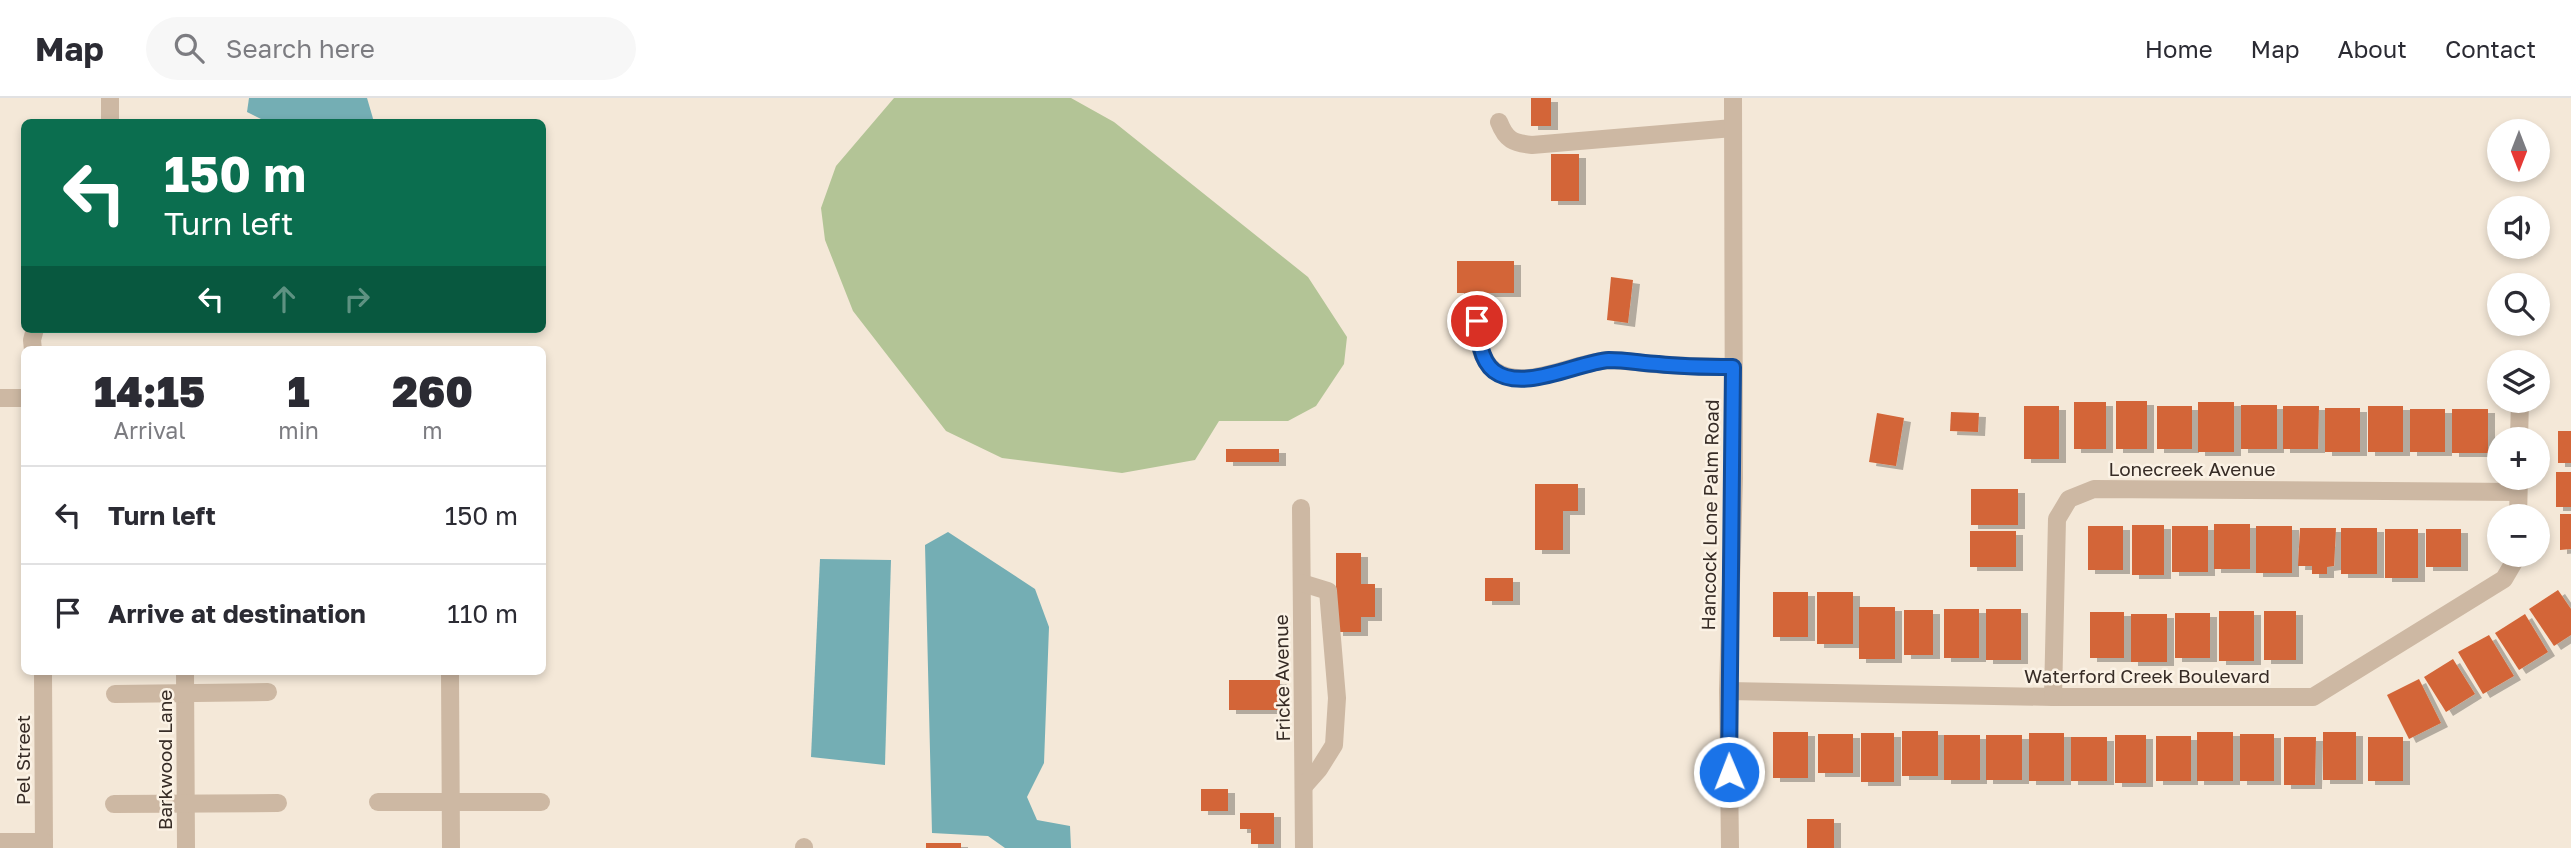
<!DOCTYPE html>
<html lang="en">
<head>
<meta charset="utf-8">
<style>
  body { margin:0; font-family:"Golos Text",sans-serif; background:#f7f7f7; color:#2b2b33; height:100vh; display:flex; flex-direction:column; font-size:26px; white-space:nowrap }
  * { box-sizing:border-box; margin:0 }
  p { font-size:23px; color:#7c7c81 }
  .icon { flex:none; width:38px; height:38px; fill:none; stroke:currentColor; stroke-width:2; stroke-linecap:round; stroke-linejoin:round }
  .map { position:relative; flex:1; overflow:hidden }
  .panel { position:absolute; left:21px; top:248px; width:525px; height:329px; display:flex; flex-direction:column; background:#fff; border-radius:10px; box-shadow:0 4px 10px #0003 }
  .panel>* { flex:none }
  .banner { position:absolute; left:21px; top:21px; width:525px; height:214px; border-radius:10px; box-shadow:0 4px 10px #0003; background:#0b6e4f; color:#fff; overflow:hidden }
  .needle { width:46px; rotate:180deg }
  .controls { position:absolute; left:2487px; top:21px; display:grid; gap:14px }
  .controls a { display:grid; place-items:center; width:63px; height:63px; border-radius:50%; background:#fff; box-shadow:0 4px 10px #0003; font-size:35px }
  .pin { position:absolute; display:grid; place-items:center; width:60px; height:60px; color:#fff; margin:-30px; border:4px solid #fff; border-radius:50%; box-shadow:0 2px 7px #0007 }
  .me { position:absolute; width:77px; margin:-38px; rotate:359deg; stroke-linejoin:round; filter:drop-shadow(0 0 5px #0008) }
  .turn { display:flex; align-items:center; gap:24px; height:147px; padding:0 28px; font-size:32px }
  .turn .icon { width:91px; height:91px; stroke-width:2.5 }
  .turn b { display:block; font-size:49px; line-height:60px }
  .lanes { display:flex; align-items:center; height:66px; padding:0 28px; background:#0003; justify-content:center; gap:35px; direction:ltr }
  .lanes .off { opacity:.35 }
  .eta { display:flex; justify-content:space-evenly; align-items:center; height:119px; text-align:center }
  .eta b { font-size:42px; font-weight:800; line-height:49px }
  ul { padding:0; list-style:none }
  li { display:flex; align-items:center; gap:21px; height:98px; padding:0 28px; border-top:2px solid #e1e1e2 }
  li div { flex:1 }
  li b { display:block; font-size:26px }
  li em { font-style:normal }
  header { display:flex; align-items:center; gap:42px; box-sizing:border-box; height:98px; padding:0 35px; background:#fff; border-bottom:2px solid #e1e1e2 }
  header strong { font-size:33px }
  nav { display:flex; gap:38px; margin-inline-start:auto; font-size:24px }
  .search { width:490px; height:63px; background:#f7f7f7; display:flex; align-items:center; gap:18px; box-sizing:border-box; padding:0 24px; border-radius:38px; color:#7c7c81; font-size:26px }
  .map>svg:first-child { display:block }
  .green { fill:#b3c496 }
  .water { fill:#74aeb4 }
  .building { fill:#d36537; filter:url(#shadow) }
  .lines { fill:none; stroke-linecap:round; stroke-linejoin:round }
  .minor { stroke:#cdb8a3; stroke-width:18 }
  .route-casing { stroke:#114b97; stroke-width:18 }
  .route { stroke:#1a73e8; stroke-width:12 }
  .labels { text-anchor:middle; stroke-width:5; stroke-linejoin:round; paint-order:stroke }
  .street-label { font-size:19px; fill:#372c26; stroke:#fbf2e5 }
</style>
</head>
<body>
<header>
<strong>Map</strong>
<div class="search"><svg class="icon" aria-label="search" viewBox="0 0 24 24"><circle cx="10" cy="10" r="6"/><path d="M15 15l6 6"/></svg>Search here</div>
<nav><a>Home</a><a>Map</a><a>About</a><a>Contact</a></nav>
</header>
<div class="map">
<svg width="2571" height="750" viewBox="0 0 2571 750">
  <defs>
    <filter id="shadow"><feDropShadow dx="7" dy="4" stdDeviation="0" flood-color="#0004"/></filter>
  </defs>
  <rect width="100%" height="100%" fill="#f4e8d8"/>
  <path class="green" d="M894 0H1071L1114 24 1308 179 1347 239 1344 266 1316 308 1288 323H1219L1195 362 1122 375 1002 360 946 333 853 213 825 142 821 110 836 68Z"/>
  <g class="water">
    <path d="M249 0H367L374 24H267L247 14Z"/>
    <path d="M948 434 1035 491 1049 529 1044 665 1027 699 1037 722 1070 728 1071 750H1005L988 738 932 735 925 447Z"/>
    <path d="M820 461 891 462 885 667 811 659Z"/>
  </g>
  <g class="building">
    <rect x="1531" y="0" width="20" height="28"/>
    <rect x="1551" y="56" width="28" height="47"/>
    <rect x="1457" y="163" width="57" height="32"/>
    <path d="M1611 179 1633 182 1628 225 1607 222Z"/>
    <rect x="2116" y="303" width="31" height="48"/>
    <rect x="2074" y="304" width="32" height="47"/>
    <rect x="2198" y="304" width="36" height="50"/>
    <rect x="2241" y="307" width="36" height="44"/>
    <rect x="2024" y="308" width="35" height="53"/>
    <rect x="2157" y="308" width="35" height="43"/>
    <path d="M2283 308H2319L2318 351H2283Z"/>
    <rect x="2368" y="308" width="35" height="46"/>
    <rect x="2325" y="310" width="35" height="44"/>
    <rect x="2410" y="311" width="35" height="43"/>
    <rect x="2452" y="311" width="36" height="44"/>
    <path d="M1951 314 1979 315 1978 334 1950 333Z"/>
    <path d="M1877 315 1904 320 1896 368 1869 364Z"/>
    <rect x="2558" y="333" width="13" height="32"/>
    <rect x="1226" y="351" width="53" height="13"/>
    <rect x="2556" y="374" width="15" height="35"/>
    <path d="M1535 386H1578V413H1563V452H1535Z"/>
    <rect x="1971" y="391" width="47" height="36"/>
    <path d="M2560 416H2571V451L2560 452Z"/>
    <rect x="2214" y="426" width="36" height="45"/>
    <rect x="2132" y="427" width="32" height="50"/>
    <rect x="2088" y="428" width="35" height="44"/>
    <rect x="2172" y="428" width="36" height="46"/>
    <rect x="2256" y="428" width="36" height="47"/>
    <path d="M2300 430H2336L2334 468 2327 469V476H2312V468H2298Z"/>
    <rect x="2341" y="430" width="36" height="46"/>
    <rect x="2385" y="431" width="33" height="49"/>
    <rect x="2426" y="431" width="35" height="38"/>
    <rect x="1970" y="433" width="46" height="36"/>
    <path d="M1336 455H1361V486H1375V519H1361V534H1336Z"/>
    <rect x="1485" y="480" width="28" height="23"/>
    <path d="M2558 492 2571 511V537L2554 548 2529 511Z"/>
    <rect x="1773" y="494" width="35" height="45"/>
    <rect x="1817" y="494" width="36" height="52"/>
    <rect x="1859" y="509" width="36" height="52"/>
    <rect x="1944" y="511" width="35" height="49"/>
    <rect x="1986" y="511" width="35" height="51"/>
    <rect x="1904" y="512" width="29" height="45"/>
    <rect x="2219" y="513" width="35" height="50"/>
    <rect x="2264" y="513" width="32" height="49"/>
    <rect x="2090" y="514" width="34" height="46"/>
    <rect x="2175" y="515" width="35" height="45"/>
    <rect x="2131" y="516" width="36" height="48"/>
    <path d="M2525 516 2548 554 2519 572 2495 535Z"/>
    <path d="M2489 537 2514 578 2483 596 2458 554Z"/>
    <path d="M2453 561 2475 596 2446 614 2424 579Z"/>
    <path d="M2419 581 2441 625 2409 641 2387 597Z"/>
    <rect x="1229" y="582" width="51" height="30"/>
    <rect x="1902" y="633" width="36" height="45"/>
    <rect x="1773" y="634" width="35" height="46"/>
    <rect x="2197" y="634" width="36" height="49"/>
    <rect x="2323" y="634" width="33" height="48"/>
    <rect x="1861" y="635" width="33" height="49"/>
    <rect x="2029" y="635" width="35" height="48"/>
    <rect x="1818" y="636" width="35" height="39"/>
    <rect x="2240" y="636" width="34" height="47"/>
    <rect x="1944" y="637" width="36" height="45"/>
    <rect x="1986" y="637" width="36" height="45"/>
    <rect x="2115" y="637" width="31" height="48"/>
    <rect x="2156" y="638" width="35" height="45"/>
    <rect x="2071" y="639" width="36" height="44"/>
    <path d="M2284 639H2316L2315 687H2284Z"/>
    <rect x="2368" y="639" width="35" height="44"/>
    <rect x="1201" y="691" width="27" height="22"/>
    <path d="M1240 715H1274V746H1251V731H1240Z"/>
    <rect x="1807" y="721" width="27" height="29"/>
    <rect x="926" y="745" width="35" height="5"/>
  </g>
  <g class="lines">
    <g class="minor">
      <path d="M110 24V0"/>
      <path d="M1499 24C1506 42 1513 45 1532 47L1733 30"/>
      <path d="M1476 207C1477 227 1476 260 1495 273 1526 294 1576 263 1610 262 1624 262 1639 265 1653 266 1680 268 1706 269 1733 269"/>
      <path d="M33 252 32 242 35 231"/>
      <path d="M0 300H24"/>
      <path d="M2519 341 2520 303"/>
      <path d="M1301 410 1304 750"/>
      <path d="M2518 418 2519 380"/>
      <path d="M1302 485 1328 493 1337 600 1334 647 1319 671 1304 688"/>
      <path d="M43 574 44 750"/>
      <path d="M185 574 186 750"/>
      <path d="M450 574 451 750"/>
      <path d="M1728 593 2053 599H2313L2504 481 2518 457"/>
      <path d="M115 596 268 594"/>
      <path d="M2053 599 2057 421 2069 401 2094 391 2518 394"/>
      <path d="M378 704H541"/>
      <path d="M114 706 278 705"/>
      <path d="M0 744H44"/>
      <path d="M804 749V750"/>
      <path d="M1730 750 1728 593 1734 380 1733 0"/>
    </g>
  </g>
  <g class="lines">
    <g class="route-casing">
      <path id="route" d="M1477 223C1478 238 1480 262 1494 273 1523 295 1578 264 1609 262 1625 262 1642 265 1658 266 1683 269 1708 269 1733 269L1729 674"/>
    </g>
    <use href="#route" class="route"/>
  </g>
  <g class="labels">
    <g class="street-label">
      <text x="2192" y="378">Lonecreek Avenue</text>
      <text transform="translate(1710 417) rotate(-89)" y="7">Hancock Lone Palm Road</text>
      <text x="2147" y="585">Waterford Creek Boulevard</text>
      <text transform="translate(1282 580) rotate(-91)" y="7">Fricke Avenue</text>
      <text transform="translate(23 662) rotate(-90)" y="7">Pel Street</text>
      <text transform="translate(165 662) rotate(-90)" y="7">Barkwood Lane</text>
    </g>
  </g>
</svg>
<div class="controls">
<a><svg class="needle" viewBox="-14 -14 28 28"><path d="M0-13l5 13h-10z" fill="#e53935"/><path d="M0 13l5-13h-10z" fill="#7c7c81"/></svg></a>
<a><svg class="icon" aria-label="sound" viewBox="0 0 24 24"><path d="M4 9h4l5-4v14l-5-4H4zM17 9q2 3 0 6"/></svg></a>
<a><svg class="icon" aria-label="search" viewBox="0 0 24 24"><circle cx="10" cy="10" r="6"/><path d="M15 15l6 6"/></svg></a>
<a><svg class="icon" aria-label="layers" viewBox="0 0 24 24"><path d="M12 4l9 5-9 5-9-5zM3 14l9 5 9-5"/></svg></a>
<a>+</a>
<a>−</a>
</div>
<div class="pin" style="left:1477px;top:223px;background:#d93025"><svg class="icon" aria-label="arrive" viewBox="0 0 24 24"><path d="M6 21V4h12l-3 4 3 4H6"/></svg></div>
<svg class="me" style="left:1729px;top:674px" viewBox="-20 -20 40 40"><circle r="17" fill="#1a73e8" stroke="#fff" stroke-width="3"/><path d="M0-11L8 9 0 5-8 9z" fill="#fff"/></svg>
<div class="banner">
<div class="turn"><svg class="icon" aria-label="left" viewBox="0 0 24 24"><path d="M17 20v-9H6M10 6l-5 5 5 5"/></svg><div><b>150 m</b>Turn left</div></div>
<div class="lanes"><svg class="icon" aria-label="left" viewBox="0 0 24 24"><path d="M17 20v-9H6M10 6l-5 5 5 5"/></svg><svg class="icon off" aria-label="ahead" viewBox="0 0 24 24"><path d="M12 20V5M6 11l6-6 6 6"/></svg><svg class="icon off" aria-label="right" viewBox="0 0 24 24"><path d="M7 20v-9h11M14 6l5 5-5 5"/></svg></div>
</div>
<section class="panel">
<div class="eta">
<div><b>14:15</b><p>Arrival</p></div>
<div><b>1</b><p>min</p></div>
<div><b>260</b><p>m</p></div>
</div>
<ul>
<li><svg class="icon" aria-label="left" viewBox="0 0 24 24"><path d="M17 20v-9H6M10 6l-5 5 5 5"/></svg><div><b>Turn left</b></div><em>150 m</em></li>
<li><svg class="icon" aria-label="arrive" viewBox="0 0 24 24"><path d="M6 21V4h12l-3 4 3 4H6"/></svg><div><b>Arrive at destination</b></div><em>110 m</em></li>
</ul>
</section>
</div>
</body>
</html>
